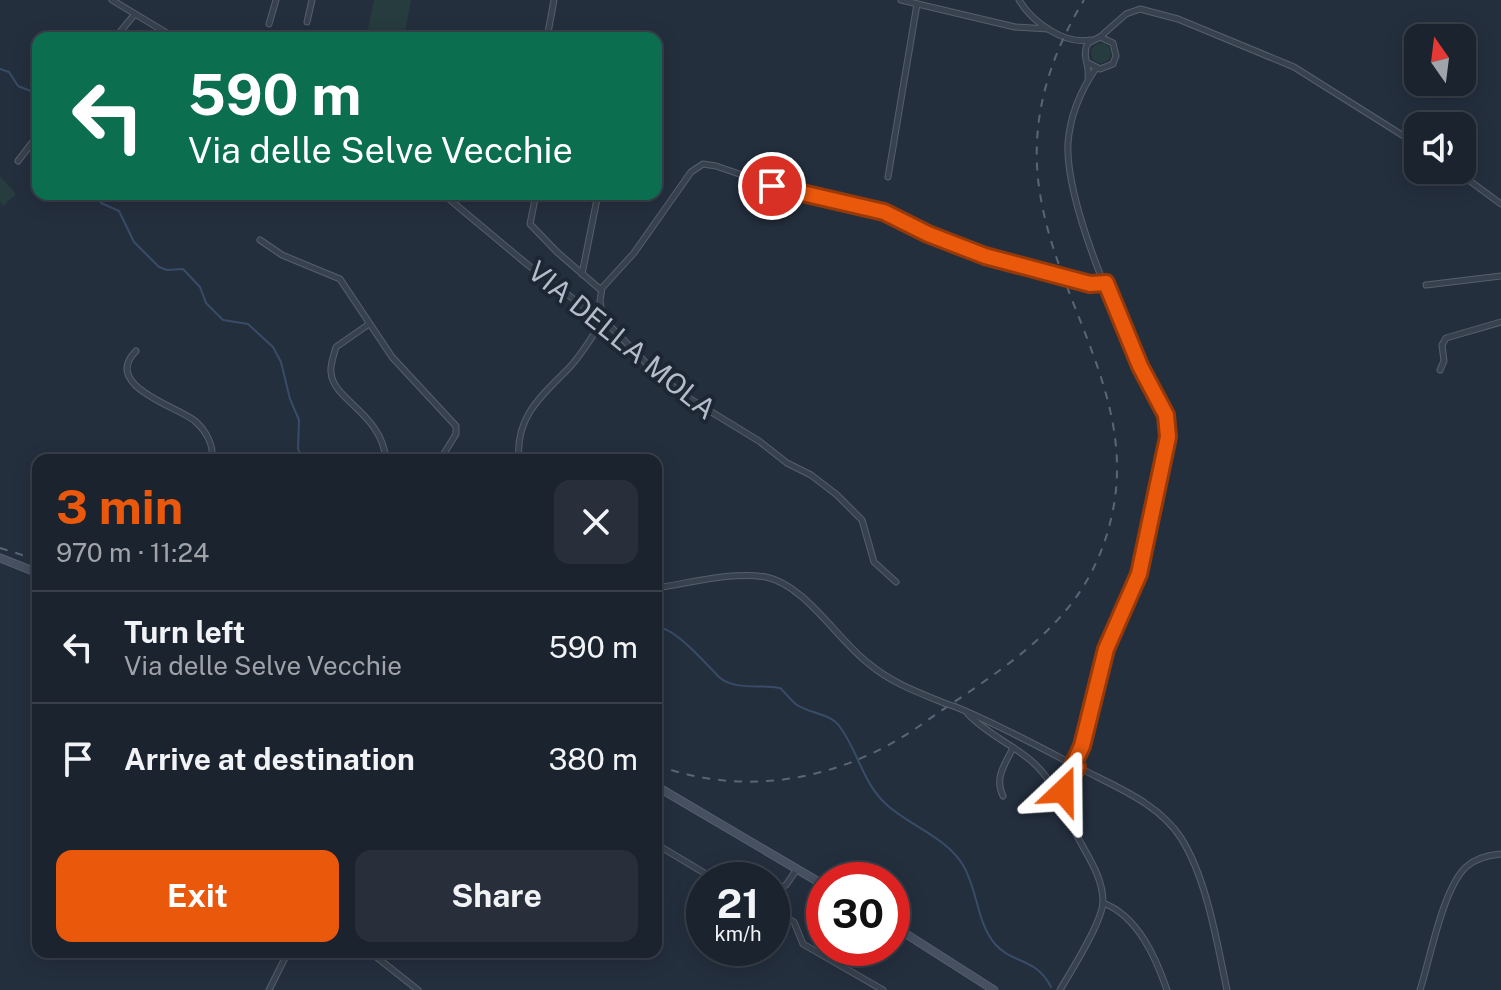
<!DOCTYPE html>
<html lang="en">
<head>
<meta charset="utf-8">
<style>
  body { margin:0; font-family:"Public Sans",sans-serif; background:#282f3a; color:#f1f3f6; height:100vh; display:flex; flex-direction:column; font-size:30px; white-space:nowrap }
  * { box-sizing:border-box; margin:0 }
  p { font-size:26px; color:#a0a4aa }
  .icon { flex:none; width:44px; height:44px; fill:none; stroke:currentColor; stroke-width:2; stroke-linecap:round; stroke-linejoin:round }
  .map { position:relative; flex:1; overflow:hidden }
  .sheet { position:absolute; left:32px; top:454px; width:630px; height:504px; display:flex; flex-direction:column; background:#1b232e; border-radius:16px; box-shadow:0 4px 20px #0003,0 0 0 2px #39404a }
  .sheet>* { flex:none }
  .banner { position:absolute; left:32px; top:32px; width:630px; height:168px; border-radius:16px; box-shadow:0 4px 20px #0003,0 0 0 2px #39404a; background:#0b6e4f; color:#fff; overflow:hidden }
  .needle { width:52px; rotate:346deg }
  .controls { position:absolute; left:1404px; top:24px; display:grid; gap:16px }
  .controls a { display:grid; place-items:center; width:72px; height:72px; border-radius:16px; background:#1b232e; box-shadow:0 4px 20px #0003,0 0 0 2px #39404a; font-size:40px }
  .speed { position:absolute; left:686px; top:862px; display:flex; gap:16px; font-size:40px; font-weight:700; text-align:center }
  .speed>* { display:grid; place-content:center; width:104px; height:104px; border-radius:50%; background:#1b232e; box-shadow:0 4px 20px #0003,0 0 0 2px #39404a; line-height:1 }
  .speed small { font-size:20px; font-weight:400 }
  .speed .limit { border:12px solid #d22; background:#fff; color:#111 }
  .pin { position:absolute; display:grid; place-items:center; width:68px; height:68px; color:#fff; margin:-34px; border:4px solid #fff; border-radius:50%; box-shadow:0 2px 8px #0007 }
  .me { position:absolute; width:88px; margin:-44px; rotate:23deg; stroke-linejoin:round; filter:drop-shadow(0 0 6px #0008) }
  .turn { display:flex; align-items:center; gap:28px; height:168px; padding:0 24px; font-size:36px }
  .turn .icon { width:104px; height:104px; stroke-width:2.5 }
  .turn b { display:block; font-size:56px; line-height:68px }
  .round { display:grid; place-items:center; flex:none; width:84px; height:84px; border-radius:16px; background:#282f3a }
  .head { display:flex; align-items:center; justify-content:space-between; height:136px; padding:0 24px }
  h1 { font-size:48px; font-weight:700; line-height:60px; color:#ea580c }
  .cta { display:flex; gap:16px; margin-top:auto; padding:16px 24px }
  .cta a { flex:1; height:92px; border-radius:16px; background:#ea580c; color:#fff; font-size:32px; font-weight:700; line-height:92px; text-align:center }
  .cta a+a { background:#282f3a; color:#f1f3f6 }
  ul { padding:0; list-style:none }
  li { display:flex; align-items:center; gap:24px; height:112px; padding:0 24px; border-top:2px solid #39404a }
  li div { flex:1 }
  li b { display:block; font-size:30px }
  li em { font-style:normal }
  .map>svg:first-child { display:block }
  .green { fill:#263c3f }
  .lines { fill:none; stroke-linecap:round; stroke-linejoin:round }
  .stream { stroke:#394c67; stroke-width:2 }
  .minor-casing { stroke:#565f6c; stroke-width:7 }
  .secondary-casing { stroke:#565f6c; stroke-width:9 }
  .minor { stroke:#38414e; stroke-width:5 }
  .secondary { stroke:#465061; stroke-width:7 }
  .rail { stroke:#5a6575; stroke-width:2; stroke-dasharray:8 8; stroke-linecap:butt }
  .minor-bridge-casing { stroke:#565f6c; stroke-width:7; stroke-linecap:butt }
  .minor-bridge { stroke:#38414e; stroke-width:5 }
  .route-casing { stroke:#983908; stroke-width:20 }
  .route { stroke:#ea580c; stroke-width:14 }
  .labels { text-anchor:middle; stroke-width:8; stroke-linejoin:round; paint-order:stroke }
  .street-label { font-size:28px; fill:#b4bcc9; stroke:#1d2633 }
</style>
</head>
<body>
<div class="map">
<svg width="1501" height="990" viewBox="0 0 1501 990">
  <rect width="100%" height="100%" fill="#242f3e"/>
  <g class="green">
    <path d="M374 0H411L404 38H366Z"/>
    <circle cx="1101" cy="53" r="10"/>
    <path d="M0 176 16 194 3 206 0 201Z"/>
  </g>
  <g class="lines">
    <g class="stream">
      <path d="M0 69 9 72 18 86 38 94"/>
      <path d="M98 194 101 203 119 211 134 242 159 267 167 270 183 269 200 287 206 303 223 320 248 324 273 347 281 362 290 399 299 420 298 449 304 460"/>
      <path d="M656 627C675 627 705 663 719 677 735 691 761 684 780 688 786 693 791 701 797 705 811 714 830 713 840 727 858 751 863 784 887 805 910 826 946 837 963 865 978 890 976 921 995 944 1012 964 1036 957 1051 987"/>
    </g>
    <g class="minor-casing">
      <g id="minor">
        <path d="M112 0 175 38"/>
        <path d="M901 0 1015 27 1048 29"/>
        <path d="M1019 0C1032 22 1064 45 1091 40"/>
        <path d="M307 22 312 0"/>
        <path d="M269 24 276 0"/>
        <path d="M1100 37 1126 14 1140 9 1178 19 1294 67 1418 145"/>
        <path d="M115 38 134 15"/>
        <path d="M547 38 554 0"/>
        <path d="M1088 77C1090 65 1081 55 1088 43L1100 37 1113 43 1116 56 1113 64 1100 69 1088 63"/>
        <path d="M18 161 38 135"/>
        <path d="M1455 170 1501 204"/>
        <path d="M888 177 917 4"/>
        <path d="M443 194 528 265 611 327 648 365 682 394 759 441 787 463 811 475 837 495 862 520 874 562 896 582"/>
        <path d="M536 194 530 224 557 252 601 290"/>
        <path d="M260 240 282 255 340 279 392 357 456 426V434L440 460"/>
        <path d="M582 274 598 194"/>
        <path d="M1072 279 1090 284 1106 283"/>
        <path d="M1426 285 1501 276"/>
        <path d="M369 324 336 347C334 355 330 364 331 372 332 400 382 413 386 460"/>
        <path d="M136 351C101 386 179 407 195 421 206 431 214 445 212 460"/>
        <path d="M1440 370 1444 361 1442 345 1446 338 1501 322"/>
        <path d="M519 460C515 418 540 397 567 370 581 356 593 336 603 319L600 301 602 288 634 253 691 172 703 164 716 166 789 191 884 212 966 249 1055 275"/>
        <path d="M656 588C691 583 731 571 766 577 805 585 837 639 868 663 890 682 917 692 944 703"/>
        <path d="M956 707C997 724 1036 745 1076 766 1113 786 1158 802 1181 838 1207 879 1217 943 1227 990"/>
        <path d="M968 714C996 743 1032 750 1052 786"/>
        <path d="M1073 765 1082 746 1106 649 1132 592 1141 565 1168 432C1168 408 1149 386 1139 365 1114 311 1065 200 1068 143 1070 116 1081 90 1096 68"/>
        <path d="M1065 783 1077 767"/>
        <path d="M1003 796C994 778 1005 764 1013 748"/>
        <path d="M656 844 706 874 710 880"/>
        <path d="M772 891 786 885 797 869"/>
        <path d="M1103 903C1138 916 1156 958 1167 990"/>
        <path d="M772 910 794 922 803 944 883 990"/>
        <path d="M370 952 418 990"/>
        <path d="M269 990 288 952"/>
        <path d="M1060 990C1071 971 1103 921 1103 901 1102 859 1061 832 1064 786 1064 777 1064 771 1070 763"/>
        <path d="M1420 990C1430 959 1443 888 1466 867 1476 858 1488 855 1501 854"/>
      </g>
    </g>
    <g class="secondary-casing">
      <g id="secondary">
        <path d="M0 558 38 573"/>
        <path d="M656 786 824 885"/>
        <path d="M892 925 994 990"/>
      </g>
    </g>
    <use href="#minor" class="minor"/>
    <use href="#secondary" class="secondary"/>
    <g class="rail">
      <path d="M0 548 38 560"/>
      <path d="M656 765C749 799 846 779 925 722 975 687 1033 653 1071 604 1089 581 1103 552 1110 523 1144 393 1044 292 1037 166 1034 106 1053 51 1084 0"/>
    </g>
    <g class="minor-bridge-casing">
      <g id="minor-bridge">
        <path d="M1055 275 1072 279"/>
        <path d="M944 703 956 707"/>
      </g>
    </g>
    <use href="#minor-bridge" class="minor-bridge"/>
  </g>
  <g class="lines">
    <g class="route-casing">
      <path id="route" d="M772 186 884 212 928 234 985 256 1090 284 1106 283 1140 366 1166 415 1168 437 1139 574 1106 649 1082 746 1073 765 1077 767C1073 777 1064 781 1063 791"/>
    </g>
    <use href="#route" class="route"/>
  </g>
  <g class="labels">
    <g class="street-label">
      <text transform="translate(622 340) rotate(39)" y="10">VIA DELLA MOLA</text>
    </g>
  </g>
</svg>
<div class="controls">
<a><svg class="needle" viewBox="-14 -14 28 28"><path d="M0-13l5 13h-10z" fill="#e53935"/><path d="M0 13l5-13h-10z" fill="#a0a4aa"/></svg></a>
<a><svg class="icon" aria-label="sound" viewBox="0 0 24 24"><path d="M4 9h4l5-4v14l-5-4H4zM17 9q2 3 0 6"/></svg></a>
</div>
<div class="speed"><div>21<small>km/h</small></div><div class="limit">30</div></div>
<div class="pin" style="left:772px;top:186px;background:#d93025"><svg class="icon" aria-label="arrive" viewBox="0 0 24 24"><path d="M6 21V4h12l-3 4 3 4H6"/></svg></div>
<svg class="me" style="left:1063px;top:791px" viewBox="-20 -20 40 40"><path d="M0-17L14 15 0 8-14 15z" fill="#ea580c" stroke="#fff" stroke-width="4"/></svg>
<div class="banner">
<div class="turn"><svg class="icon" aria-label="left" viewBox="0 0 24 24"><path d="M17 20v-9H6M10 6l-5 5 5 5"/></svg><div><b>590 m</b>Via delle Selve Vecchie</div></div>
</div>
<section class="sheet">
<div class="head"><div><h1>3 min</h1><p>970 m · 11:24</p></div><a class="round"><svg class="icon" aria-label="close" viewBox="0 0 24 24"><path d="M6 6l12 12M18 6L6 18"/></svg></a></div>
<ul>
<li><svg class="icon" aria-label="left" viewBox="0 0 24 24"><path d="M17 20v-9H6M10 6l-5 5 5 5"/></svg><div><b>Turn left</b><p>Via delle Selve Vecchie</p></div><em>590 m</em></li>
<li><svg class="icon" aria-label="arrive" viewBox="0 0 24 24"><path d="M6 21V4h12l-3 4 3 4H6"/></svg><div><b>Arrive at destination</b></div><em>380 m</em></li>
</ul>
<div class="cta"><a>Exit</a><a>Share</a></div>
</section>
</div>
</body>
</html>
